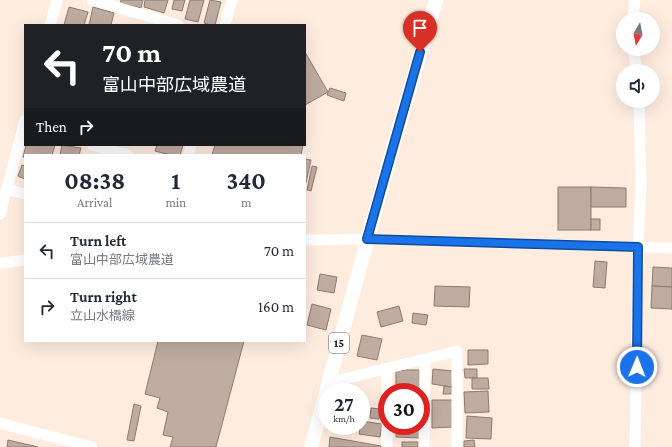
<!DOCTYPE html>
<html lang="en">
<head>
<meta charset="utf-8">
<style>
  body { margin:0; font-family:"Crimson Pro","Noto Sans JP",serif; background:#f6f6f7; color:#1f2937; height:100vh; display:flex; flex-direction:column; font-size:15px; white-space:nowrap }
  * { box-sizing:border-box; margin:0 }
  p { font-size:13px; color:#747a83 }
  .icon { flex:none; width:22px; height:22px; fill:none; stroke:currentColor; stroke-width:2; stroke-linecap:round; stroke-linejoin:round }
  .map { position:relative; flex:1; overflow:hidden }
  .sheet { position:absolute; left:24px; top:154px; width:282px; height:188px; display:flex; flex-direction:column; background:#fff; border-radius:0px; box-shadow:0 4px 16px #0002 }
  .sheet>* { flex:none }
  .guide { position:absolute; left:24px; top:24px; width:282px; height:122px; border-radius:0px; box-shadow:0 4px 16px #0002; background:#202124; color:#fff; overflow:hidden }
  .needle { width:26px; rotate:190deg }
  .controls { position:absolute; left:616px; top:12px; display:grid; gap:8px }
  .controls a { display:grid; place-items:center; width:44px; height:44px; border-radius:50%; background:#fff; box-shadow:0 4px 16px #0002; font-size:20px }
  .speed { position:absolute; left:318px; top:383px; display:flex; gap:8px; font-size:20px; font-weight:700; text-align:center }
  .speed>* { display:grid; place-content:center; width:52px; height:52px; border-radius:50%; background:#fff; box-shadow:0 4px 16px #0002; line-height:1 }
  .speed small { font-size:10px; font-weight:400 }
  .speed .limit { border:6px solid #d22; background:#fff; color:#111 }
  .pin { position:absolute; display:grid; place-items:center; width:34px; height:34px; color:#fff; margin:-41px -17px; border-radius:50% 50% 50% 0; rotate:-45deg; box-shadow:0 0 4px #0007 }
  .pin .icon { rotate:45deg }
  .me { position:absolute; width:44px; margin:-22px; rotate:1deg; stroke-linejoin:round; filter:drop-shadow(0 0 3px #0008) }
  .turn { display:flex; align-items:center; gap:14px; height:84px; padding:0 12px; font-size:18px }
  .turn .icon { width:52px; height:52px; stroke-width:2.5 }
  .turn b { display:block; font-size:28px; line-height:34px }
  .then { display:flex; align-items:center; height:38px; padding:0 12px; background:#0003; gap:8px; font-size:15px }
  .eta { display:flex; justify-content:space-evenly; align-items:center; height:68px; text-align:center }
  .eta b { font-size:24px; font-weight:700; line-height:28px }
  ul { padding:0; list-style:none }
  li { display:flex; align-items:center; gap:12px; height:56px; padding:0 12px; border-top:1px solid #e0e1e3 }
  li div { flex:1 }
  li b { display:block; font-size:15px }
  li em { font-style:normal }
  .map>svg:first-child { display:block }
  .building { fill:#bfaca1; stroke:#8c7b70 }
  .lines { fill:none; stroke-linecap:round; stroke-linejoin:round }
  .minor { stroke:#fff; stroke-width:11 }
  .major { stroke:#fff; stroke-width:14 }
  .route-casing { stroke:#114b97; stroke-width:10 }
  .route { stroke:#1a73e8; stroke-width:7 }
  .labels { text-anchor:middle; stroke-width:3; stroke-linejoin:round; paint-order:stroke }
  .shield { fill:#fff; stroke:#615d5a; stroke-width:1 }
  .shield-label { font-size:12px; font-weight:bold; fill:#1d1713 }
</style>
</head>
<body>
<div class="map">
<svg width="672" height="447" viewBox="0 0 672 447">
  <rect width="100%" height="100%" fill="#feecdf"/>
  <g class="building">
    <path d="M121 0H143L141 8 120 3Z"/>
    <path d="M145 0H168L164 13 144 7Z"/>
    <path d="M174 0H185L182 11 172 9Z"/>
    <path d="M190 0H204L198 22 185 19Z"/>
    <path d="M210 0 221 2 215 25H210L204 23Z"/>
    <path d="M69 7 88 12 84 25H64Z"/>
    <path d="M93 7 114 13 111 25H89Z"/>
    <path d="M305 52 328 92 305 105Z"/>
    <path d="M330 88 346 93 344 101 327 95Z"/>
    <path d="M26 145H55L52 155H25V158L23 157Z"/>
    <path d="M62 145 81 148 79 155H60Z"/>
    <path d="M157 145H183L180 155H170L155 151Z"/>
    <path d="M215 145H303L301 155H212Z"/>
    <path d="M305 159 311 160 305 187Z"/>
    <path d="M22 165 25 166V179L18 176Z"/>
    <path d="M312 166 317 167 311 191 307 190Z"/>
    <rect x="558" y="187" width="33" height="43"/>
    <path d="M591 187 626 188V207H591Z"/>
    <rect x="591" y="219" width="9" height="11"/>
    <path d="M595 261 607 262 605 288 593 287Z"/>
    <path d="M653 267 672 268V287L652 286Z"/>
    <path d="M320 274 337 277 334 293 317 290Z"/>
    <path d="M435 286 470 287 469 307 434 306Z"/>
    <path d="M652 286 672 287V309L651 308Z"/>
    <path d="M312 304 331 309 326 330 307 325Z"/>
    <path d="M399 306 403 321 381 327 377 312Z"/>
    <path d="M413 313 428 315 426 325 412 323Z"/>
    <path d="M362 335 382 339 377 360 357 356Z"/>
    <path d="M158 341H244L216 447H170L173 437 163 435 168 412 157 408 160 398 145 394Z"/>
    <path d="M468 350H488V364L468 365Z"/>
    <path d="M433 369 453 371 452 387 432 384Z"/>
    <path d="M464 369H477V378H465Z"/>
    <path d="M396 370H419L420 391H396Z"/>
    <path d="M472 378H488L489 389H472Z"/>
    <path d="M444 386 452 387 451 394H443Z"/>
    <path d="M488 391 489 412 465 413 464 392Z"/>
    <path d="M432 400H453V427L432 428Z"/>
    <path d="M134 404 141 406 134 441 127 440Z"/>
    <path d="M371 408 380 409 379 419 370 418Z"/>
    <path d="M467 416 492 418 491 439 466 438Z"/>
    <path d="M361 421 382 424 380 437 359 434Z"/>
    <path d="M396 426H420V438L396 437Z"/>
    <path d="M330 437 381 446V447H329Z"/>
    <path d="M8 440 38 447H7Z"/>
    <path d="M474 440 475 447H464V441Z"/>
    <rect x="402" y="442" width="16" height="5"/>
  </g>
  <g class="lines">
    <g class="minor">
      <path d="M92 0 178 25"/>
      <path d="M633 19 635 0"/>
      <path d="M50 25 57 0"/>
      <path d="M225 25 232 0"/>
      <path d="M634 49 636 71"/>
      <path d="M92 145 128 155"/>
      <path d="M189 155 191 145"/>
      <path d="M7 189 25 194"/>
      <path d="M0 214 25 120"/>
      <path d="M305 240 367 239 672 248"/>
      <path d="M0 263 25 260"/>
      <path d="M387 369V447"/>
      <path d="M328 383 457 351V447"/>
      <path d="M0 423 92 447"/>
      <path d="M424 447 425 359"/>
      <path d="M635 447 638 247 641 185 639 101"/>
    </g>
    <path class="major" d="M311 447 390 157 436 0"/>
  </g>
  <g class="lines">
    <g class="route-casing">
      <path id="route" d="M420 52 367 239 638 247 637 367"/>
    </g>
    <use href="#route" class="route"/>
  </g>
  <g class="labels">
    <rect class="shield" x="329" y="333" width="20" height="20" rx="3"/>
    <g class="shield-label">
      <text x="339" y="347">15</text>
    </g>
  </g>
</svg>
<div class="controls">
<a><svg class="needle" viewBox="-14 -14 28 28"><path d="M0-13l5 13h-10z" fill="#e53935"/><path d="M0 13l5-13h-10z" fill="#747a83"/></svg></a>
<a><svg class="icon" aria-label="sound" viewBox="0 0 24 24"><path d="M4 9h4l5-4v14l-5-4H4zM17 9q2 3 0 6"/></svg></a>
</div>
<div class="speed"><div>27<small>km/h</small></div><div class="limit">30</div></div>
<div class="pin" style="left:420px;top:52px;background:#d93025"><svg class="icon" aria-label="arrive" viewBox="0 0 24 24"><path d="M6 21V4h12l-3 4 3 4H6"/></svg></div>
<svg class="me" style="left:637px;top:367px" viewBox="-20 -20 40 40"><circle r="17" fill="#1a73e8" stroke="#fff" stroke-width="3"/><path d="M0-11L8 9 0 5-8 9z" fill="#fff"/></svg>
<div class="guide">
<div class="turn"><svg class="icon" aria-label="left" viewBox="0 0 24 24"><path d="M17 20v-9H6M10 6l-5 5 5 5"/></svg><div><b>70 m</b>富山中部広域農道</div></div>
<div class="then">Then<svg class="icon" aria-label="right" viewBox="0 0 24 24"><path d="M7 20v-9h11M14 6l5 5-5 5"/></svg></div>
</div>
<section class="sheet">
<div class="eta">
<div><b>08:38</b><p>Arrival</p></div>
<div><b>1</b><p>min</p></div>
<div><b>340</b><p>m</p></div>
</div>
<ul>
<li><svg class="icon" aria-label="left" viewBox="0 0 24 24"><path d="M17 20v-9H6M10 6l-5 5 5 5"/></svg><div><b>Turn left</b><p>富山中部広域農道</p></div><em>70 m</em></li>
<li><svg class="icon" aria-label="right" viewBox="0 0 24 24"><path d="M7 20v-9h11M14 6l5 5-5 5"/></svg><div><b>Turn right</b><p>立山水橋線</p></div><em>160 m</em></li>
</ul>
</section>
</div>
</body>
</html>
